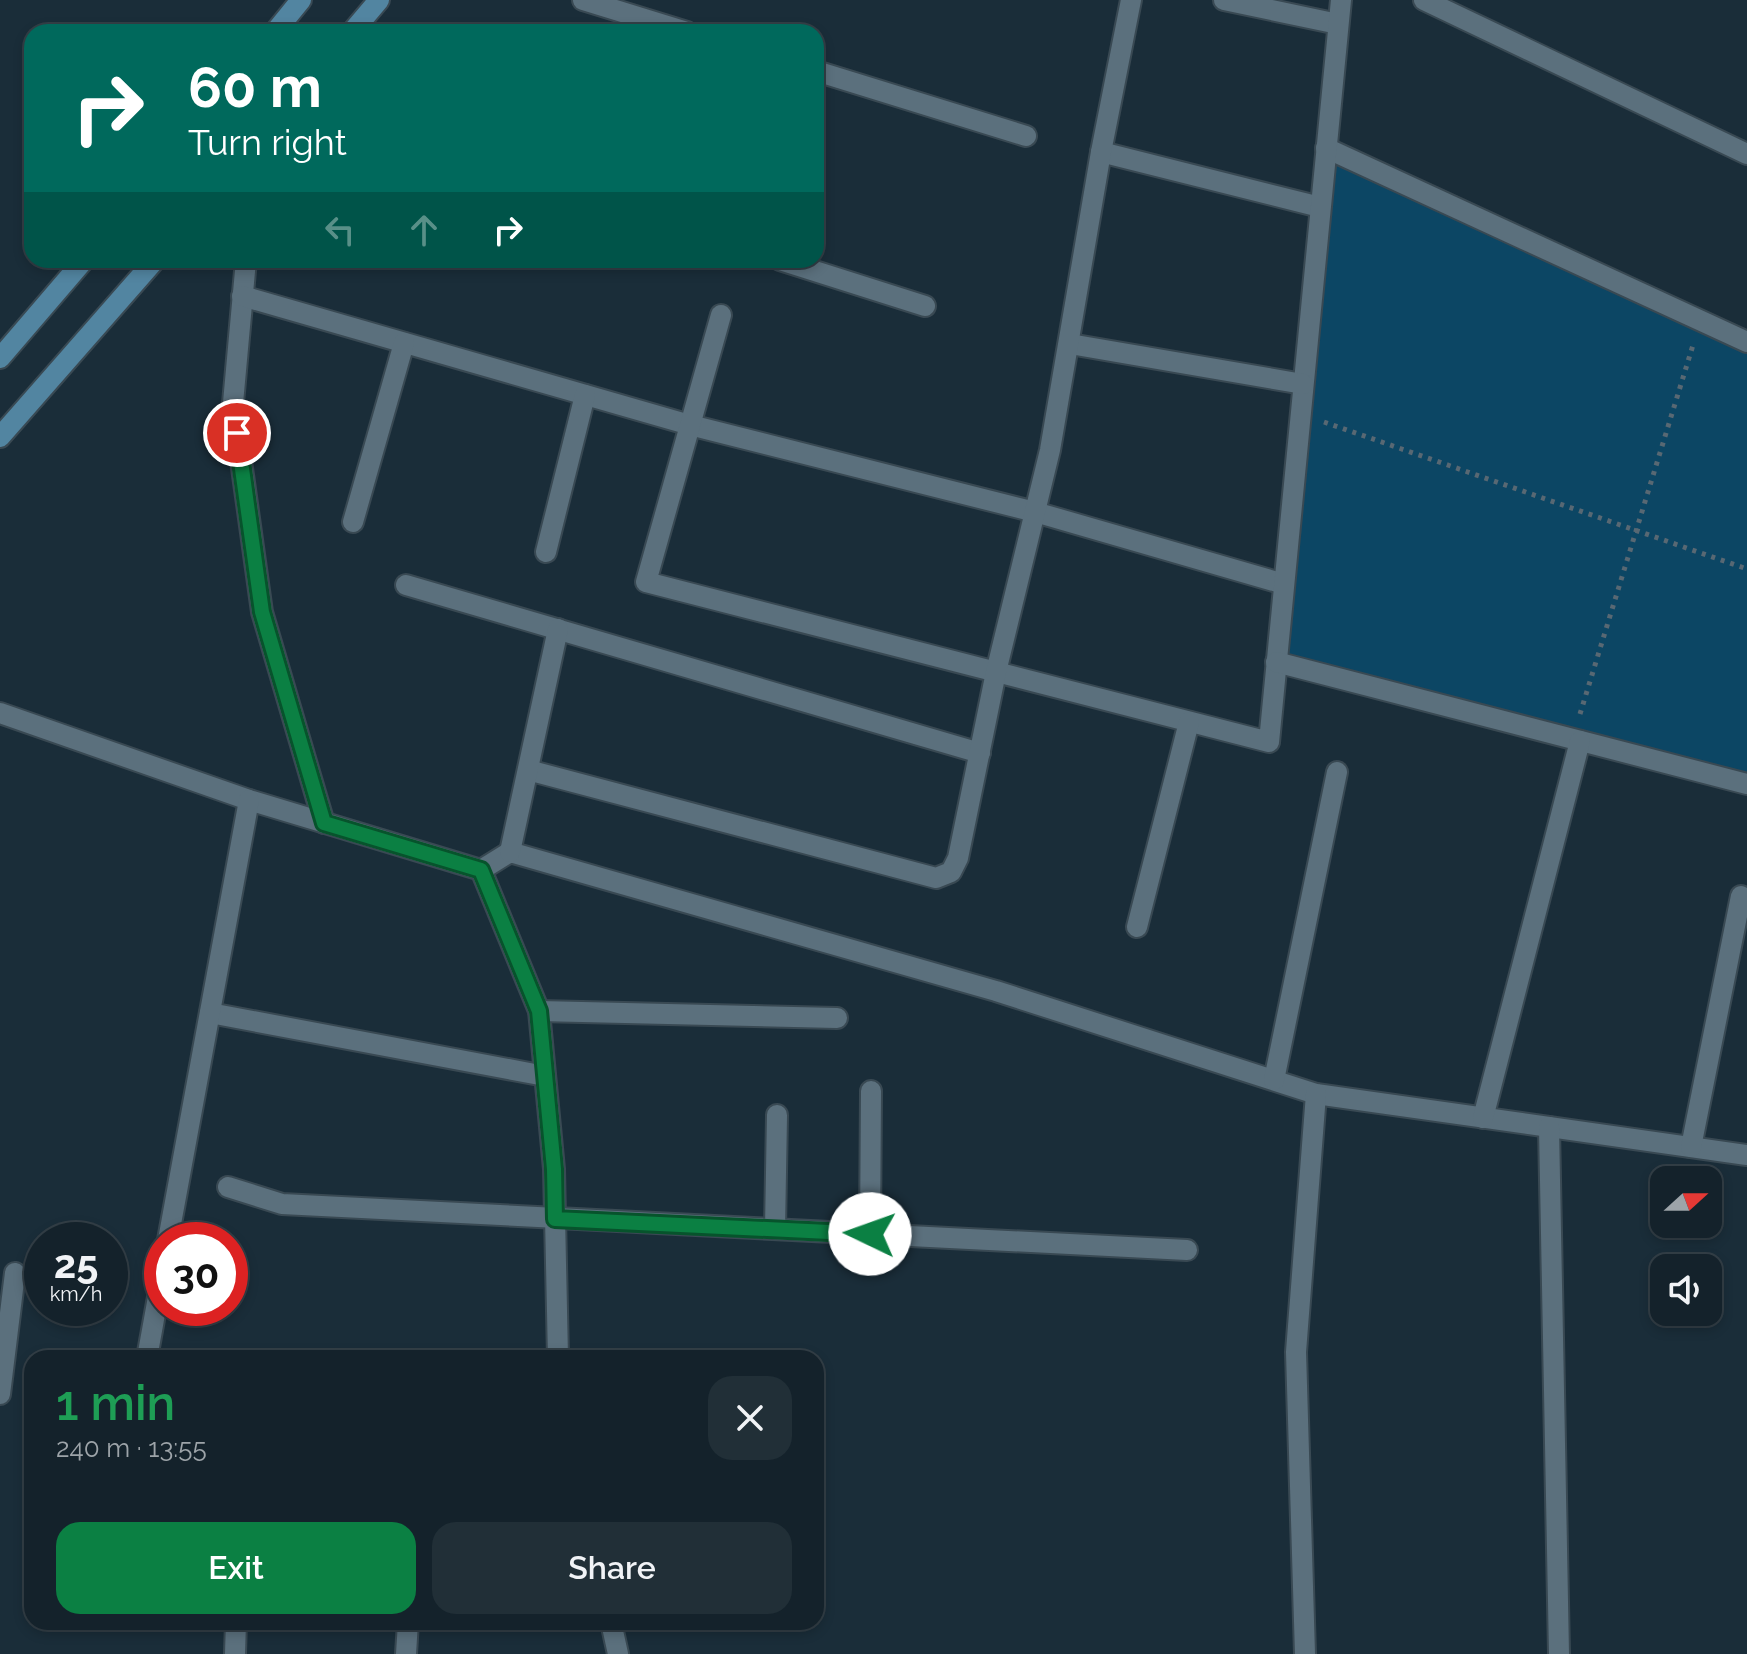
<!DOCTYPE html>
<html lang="en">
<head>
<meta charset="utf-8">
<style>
  body { margin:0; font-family:Raleway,sans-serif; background:#212f37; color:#f1f3f6; height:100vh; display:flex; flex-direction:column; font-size:30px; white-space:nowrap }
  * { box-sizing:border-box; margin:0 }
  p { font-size:26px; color:#9da4a9 }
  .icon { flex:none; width:44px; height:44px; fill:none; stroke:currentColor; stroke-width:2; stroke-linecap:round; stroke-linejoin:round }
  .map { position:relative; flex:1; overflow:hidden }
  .drawer { position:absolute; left:24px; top:1350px; width:800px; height:280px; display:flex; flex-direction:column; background:#14222b; border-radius:24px; box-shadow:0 4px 12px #0003,0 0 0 2px #333f47 }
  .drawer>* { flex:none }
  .hud { position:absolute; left:24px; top:24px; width:800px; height:244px; border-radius:24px; box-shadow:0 4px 12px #0003,0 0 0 2px #333f47; background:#00695c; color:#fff; overflow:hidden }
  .needle { width:52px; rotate:69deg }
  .tools { position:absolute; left:1650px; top:1166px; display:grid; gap:16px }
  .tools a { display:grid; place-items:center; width:72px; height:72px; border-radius:16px; background:#14222b; box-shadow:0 4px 12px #0003,0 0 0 2px #333f47; font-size:40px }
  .speed { position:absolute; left:24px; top:1222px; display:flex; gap:16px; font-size:40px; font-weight:700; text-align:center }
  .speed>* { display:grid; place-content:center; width:104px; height:104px; border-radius:50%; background:#14222b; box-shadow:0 4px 12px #0003,0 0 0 2px #333f47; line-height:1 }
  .speed small { font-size:20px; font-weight:400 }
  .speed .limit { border:12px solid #d22; background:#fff; color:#111 }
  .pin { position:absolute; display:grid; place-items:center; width:68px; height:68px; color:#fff; margin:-34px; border:4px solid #fff; border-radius:50%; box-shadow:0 2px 8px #0007 }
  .me { position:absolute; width:88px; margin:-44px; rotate:273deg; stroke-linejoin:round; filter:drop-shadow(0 0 6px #0008) }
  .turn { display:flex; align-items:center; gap:28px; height:168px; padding:0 32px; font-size:36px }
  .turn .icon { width:104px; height:104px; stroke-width:2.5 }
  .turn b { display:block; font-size:56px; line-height:68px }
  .lanes { display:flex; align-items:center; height:76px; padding:0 32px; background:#0003; justify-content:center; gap:40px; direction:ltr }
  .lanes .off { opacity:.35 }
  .round { display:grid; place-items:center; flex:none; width:84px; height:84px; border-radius:24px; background:#212f37 }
  .headline { display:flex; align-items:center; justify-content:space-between; height:136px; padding:0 32px }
  h1 { font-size:48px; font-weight:600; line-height:60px; color:#1e9e55 }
  .cta { display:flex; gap:16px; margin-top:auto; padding:16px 32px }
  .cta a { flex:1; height:92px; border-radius:24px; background:#0b8043; color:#fff; font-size:32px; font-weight:600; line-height:92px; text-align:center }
  .cta a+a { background:#212f37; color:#f1f3f6 }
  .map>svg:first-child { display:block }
  .green { fill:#0c4664 }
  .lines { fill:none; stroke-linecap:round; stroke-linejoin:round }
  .street-casing { stroke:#394953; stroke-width:24 }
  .secondary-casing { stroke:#394953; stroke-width:24 }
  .path { stroke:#586873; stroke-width:5; stroke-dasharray:4 6; stroke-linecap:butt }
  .street { stroke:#5b707d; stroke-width:20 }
  .secondary { stroke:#5285a1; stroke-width:20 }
  .route-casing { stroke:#07532c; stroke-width:20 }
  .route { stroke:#0b8043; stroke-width:14 }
</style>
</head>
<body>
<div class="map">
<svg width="1747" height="1654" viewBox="0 0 1747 1654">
  <rect width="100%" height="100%" fill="#1a2d39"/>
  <path class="green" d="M1326 148 1747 333V783L1276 663Z"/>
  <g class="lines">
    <g class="street-casing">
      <g id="street">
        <path d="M583 0 687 32"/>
        <path d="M1224 0 1338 24"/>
        <path d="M1424 0 1747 154"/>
        <path d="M816 71 1026 136"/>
        <path d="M1326 148 1747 342"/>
        <path d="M1101 152 1320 207"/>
        <path d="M246 260 233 403 262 612 324 823"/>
        <path d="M780 260 925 306"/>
        <path d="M242 296 690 425 1035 512 1284 584"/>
        <path d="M721 315 646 582 1269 742 1341 0"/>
        <path d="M1070 344 1303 384"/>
        <path d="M353 522 404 343"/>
        <path d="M546 552 585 395"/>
        <path d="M406 585 980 753"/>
        <path d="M1276 662 1747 784"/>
        <path d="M0 713 249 800 481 870 510 852 996 991 1316 1094 1747 1155"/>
        <path d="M528 770 936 878 951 872 958 858 996 672 1050 450 1101 152 1131 0"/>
        <path d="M510 852 558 629"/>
        <path d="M481 870 539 1011 554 1169 558 1358"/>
        <path d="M1137 927 1189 722"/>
        <path d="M539 1011 837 1018"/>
        <path d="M210 1013 545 1076"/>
        <path d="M1274 1080 1337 772"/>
        <path d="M1483 1118 1580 741"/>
        <path d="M1549 1127 1559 1654"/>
        <path d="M1691 1147 1741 896"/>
        <path d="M228 1187 282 1204 1187 1250"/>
        <path d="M775 1229 777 1115"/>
        <path d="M870 1234 871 1091"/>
        <path d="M168 1240 249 800"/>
        <path d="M147 1358 162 1275"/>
        <path d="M0 1394 15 1273"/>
        <path d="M611 1622 618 1654"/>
        <path d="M235 1654 236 1622"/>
        <path d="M406 1654 408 1622"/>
        <path d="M1305 1654 1296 1352 1316 1094"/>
      </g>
    </g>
    <g class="secondary-casing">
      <g id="secondary">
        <path d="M275 32 301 0"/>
        <path d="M352 32 379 0"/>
        <path d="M0 358 84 260"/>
        <path d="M0 437 155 260"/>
      </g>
    </g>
    <g class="path">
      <path d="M1324 422 1747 569"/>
      <path d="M1580 714 1693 345"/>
    </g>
    <use href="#street" class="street"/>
    <use href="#secondary" class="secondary"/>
  </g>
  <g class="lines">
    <g class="route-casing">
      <path id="route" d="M237 433 262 612 324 823 481 870 539 1011 554 1169 555 1219 870 1234"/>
    </g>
    <use href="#route" class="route"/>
  </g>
</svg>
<div class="tools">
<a><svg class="needle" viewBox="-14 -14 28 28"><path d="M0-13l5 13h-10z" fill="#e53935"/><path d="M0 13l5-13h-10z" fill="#9da4a9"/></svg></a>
<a><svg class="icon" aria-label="sound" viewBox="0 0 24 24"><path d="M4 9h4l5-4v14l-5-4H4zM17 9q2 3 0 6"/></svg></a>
</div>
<div class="speed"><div>25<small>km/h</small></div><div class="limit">30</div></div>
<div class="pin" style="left:237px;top:433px;background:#d93025"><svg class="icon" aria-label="arrive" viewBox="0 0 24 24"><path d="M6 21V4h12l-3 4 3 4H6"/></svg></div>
<svg class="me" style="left:870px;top:1234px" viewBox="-20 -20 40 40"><circle r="19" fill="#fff"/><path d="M0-13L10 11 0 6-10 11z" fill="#0b8043"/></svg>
<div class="hud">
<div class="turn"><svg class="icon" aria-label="right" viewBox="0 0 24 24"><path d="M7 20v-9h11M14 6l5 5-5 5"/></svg><div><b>60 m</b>Turn right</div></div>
<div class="lanes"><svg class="icon off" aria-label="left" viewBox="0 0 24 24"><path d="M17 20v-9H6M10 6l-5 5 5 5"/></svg><svg class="icon off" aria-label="ahead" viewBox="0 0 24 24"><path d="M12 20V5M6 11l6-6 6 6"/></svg><svg class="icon" aria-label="right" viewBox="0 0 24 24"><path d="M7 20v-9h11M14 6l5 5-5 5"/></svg></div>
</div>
<section class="drawer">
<div class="headline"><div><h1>1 min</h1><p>240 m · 13:55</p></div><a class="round"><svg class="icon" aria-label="close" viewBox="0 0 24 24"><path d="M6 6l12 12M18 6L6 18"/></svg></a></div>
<div class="cta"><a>Exit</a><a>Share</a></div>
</section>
</div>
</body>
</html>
